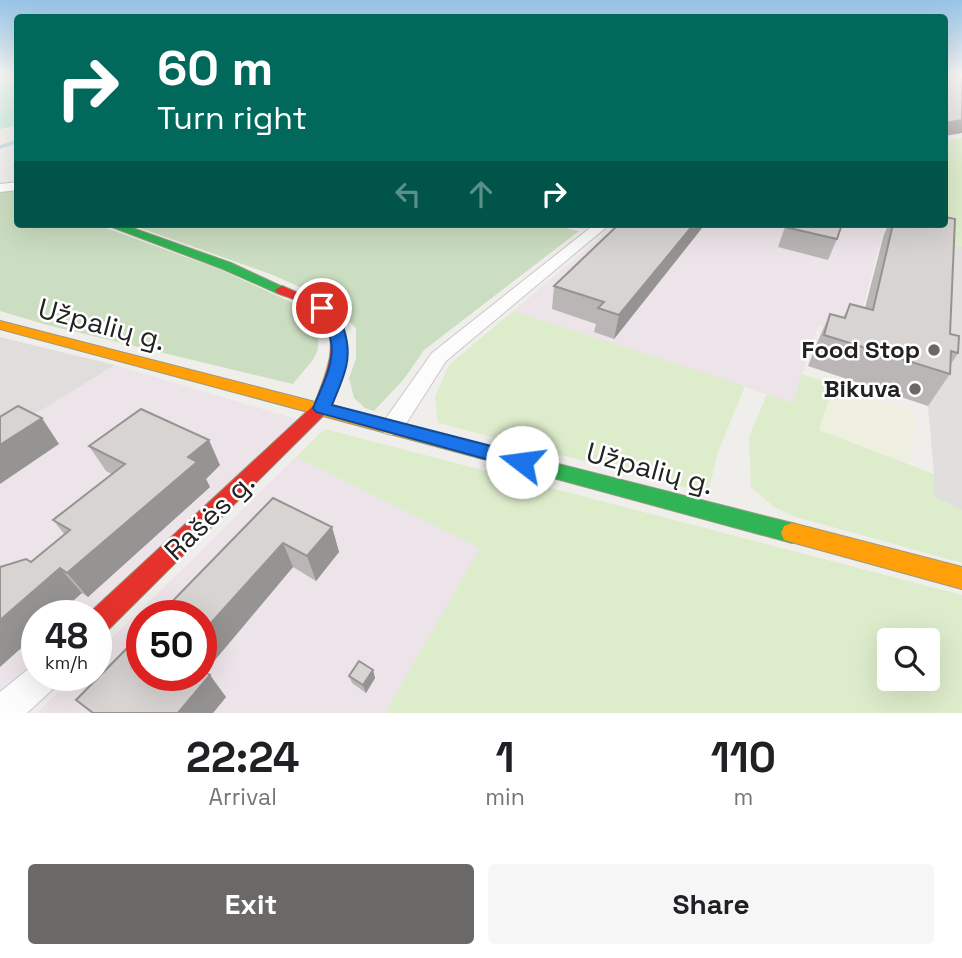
<!DOCTYPE html>
<html lang="en">
<head>
<meta charset="utf-8">
<style>
  body { margin:0; font-family:"Space Grotesk",sans-serif; background:#f6f6f6; color:#202124; height:100vh; display:flex; flex-direction:column; font-size:26px; white-space:nowrap }
  * { box-sizing:border-box; margin:0 }
  p { font-size:23px; color:#757577 }
  .icon { flex:none; width:38px; height:38px; fill:none; stroke:currentColor; stroke-width:2; stroke-linecap:round; stroke-linejoin:round }
  .map { position:relative; height:713px; overflow:hidden }
  .sheet { display:flex; flex-direction:column; background:#fff; flex:1 }
  .sheet>* { flex:none }
  .guide { position:absolute; left:14px; top:14px; width:934px; height:214px; border-radius:7px; box-shadow:0 7px 28px #0002; background:#00695c; color:#fff; overflow:hidden }
  .tools { position:absolute; left:877px; top:628px; display:grid; gap:14px }
  .tools a { display:grid; place-items:center; width:63px; height:63px; border-radius:7px; background:#fff; box-shadow:0 7px 28px #0002; font-size:35px }
  .speed { position:absolute; left:21px; top:600px; display:flex; gap:14px; font-size:35px; font-weight:700; text-align:center }
  .speed>* { display:grid; place-content:center; width:91px; height:91px; border-radius:50%; background:#fff; box-shadow:0 7px 28px #0002; line-height:1 }
  .speed small { font-size:18px; font-weight:400 }
  .speed .limit { border:10px solid #d22; background:#fff; color:#111 }
  .pin { position:absolute; display:grid; place-items:center; width:60px; height:60px; color:#fff; margin:-30px; border:4px solid #fff; border-radius:50%; box-shadow:0 2px 7px #0007 }
  .me { position:absolute; width:77px; margin:-38px; rotate:285deg; stroke-linejoin:round; filter:drop-shadow(0 0 5px #0008) }
  .turn { display:flex; align-items:center; gap:24px; height:147px; padding:0 28px; font-size:32px }
  .turn .icon { width:91px; height:91px; stroke-width:2.5 }
  .turn b { display:block; font-size:49px; line-height:60px }
  .lanes { display:flex; align-items:center; height:66px; padding:0 28px; background:#0003; justify-content:center; gap:35px; direction:ltr }
  .lanes .off { opacity:.35 }
  .eta { display:flex; justify-content:space-evenly; align-items:center; height:119px; text-align:center }
  .eta b { font-size:42px; font-weight:700; line-height:49px }
  .cta { display:flex; gap:14px; margin-top:auto; padding:14px 28px }
  .cta a { flex:1; height:80px; border-radius:7px; background:#6a6968; color:#fff; font-size:28px; font-weight:700; line-height:80px; text-align:center }
  .cta a+a { background:#f6f6f6; color:#202124 }
  .map>svg:first-child { display:block }
  .residential { fill:#dfdedc }
  .industrial { fill:#ede4e9; fill-rule:evenodd }
  .farmland { fill:#efefdf }
  .grass { fill:#ddeccb; fill-rule:evenodd }
  .forest { fill:#cbdec1 }
  .pitch { fill:#b7e6d2 }
  .parking { fill:#e0dfde }
  .lines { fill:none; stroke-linecap:round; stroke-linejoin:round }
  .stream { stroke:#bfdbe3; stroke-width:3.5 }
  .street-casing { stroke:#c9c8c7; stroke-width:2 }
  .fast-casing { stroke:#999a82; stroke-width:2 }
  .slow-casing { stroke:#999a82; stroke-width:2 }
  .jam-casing { stroke:#999a82; stroke-width:2 }
  .path { stroke:#dccecd; stroke-width:2; stroke-dasharray:2 2; stroke-linecap:butt }
  .street { fill:#fdfcfc; fill-rule:evenodd }
  .fast { fill:#30b455; fill-rule:evenodd }
  .slow { fill:#ff9f0a; fill-rule:evenodd }
  .jam { fill:#e5322d; fill-rule:evenodd }
  .wall { fill:#b9b6b5 }
  .shaded-wall { fill:#969493 }
  .building { fill:#d7d4d2; stroke:#969493; stroke-width:2 }
  .route { fill:#1a73e8; stroke:#114b97; stroke-width:2 }
  .poi-dot { fill:#6a6968; stroke:#fff; stroke-width:2.5 }
  .labels { text-anchor:middle; stroke-width:5; stroke-linejoin:round; paint-order:stroke }
  .poi-label { font-size:24px; font-weight:bold; fill:#222; stroke:#fff; text-anchor:end }
  .near-street-label { font-size:28px; fill:#222; stroke:#fff }
</style>
</head>
<body>
<div class="map">
<svg width="962" height="713" viewBox="0 0 962 713">
  <rect width="100%" height="100%" fill="#f0eeeb"/>
  <path class="residential" d="M0 337 115 365 0 436Z"/>
  <g class="industrial">
    <path d="M560 224H944L941 241 884 229 855 336 818 326 793 403 513 311 603 235Z"/>
    <path d="M115 365 303 421 95 616H37V671L0 705V436Z"/>
    <path d="M296 457 481 548 385 713H37L75 676H96V654ZM142 616H201V676H142Z"/>
  </g>
  <path class="farmland" d="M833 384 916 413 910 464 819 430Z"/>
  <g class="grass">
    <path d="M962 138V247L940 242 946 214 945 141Z"/>
    <path d="M513 311 745 386 718 452 708 493 438 423 435 397 449 365Z"/>
    <path d="M801 374 833 384 819 430 934 474 933 496 962 510V563L793 516 774 507 751 487 749 437 767 394 793 403Z"/>
    <path d="M325 429 962 595V713H385L480 548 296 457ZM889 640H928V679H889Z"/>
  </g>
  <g class="forest">
    <path d="M17 189 18 224H95L219 269 315 313C321 357 321 350 293 384L47 325 0 311V190Z"/>
    <path d="M129 224H546L579 231 424 350 404 379 374 411 365 408 354 398 349 378 356 359V328L326 299 273 275Z"/>
  </g>
  <path class="pitch" d="M0 74H17L18 125 0 129Z"/>
  <path class="parking" d="M940 242 962 247V510L933 496 934 474 928 406Z"/>
  <g class="lines">
    <path class="stream" d="M0 147 18 141"/>
    <g class="street-casing">
      <g id="street">
        <path d="M18 182V190L0 192V184Z"/>
        <path d="M595 224H610L446 361 400 433 392 435 384 433 381 427 384 421 432 353Z"/>
        <path d="M37 662V676H58L54 688 27 713H0V692Z"/>
      </g>
    </g>
    <g class="fast-casing">
      <g id="fast">
        <path d="M104 224H121L231 263 289 290 282 294 277 293 223 269Z"/>
        <path d="M483 445 792 523 800 526 803 533 800 540 792 543 476 457 473 452 476 447Z"/>
      </g>
    </g>
    <g class="slow-casing">
      <g id="slow">
        <path d="M0 321 483 445 490 447 493 452 490 457 483 459 0 329Z"/>
        <path d="M792 523 962 567V589L784 540 781 533 784 526Z"/>
      </g>
    </g>
    <g class="jam-casing">
      <path id="jam" d="M282 286 327 305 344 333 347 357 331 408 105 633 96 636V616L87 615 314 405C325 376 344 339 317 312 309 303 289 298 277 293L275 290Z"/>
    </g>
    <path class="path" d="M0 110 18 108"/>
    <use href="#street" class="street"/>
    <use href="#fast" class="fast"/>
    <use href="#slow" class="slow"/>
    <use href="#jam" class="jam"/>
  </g>
  <g class="wall">
    <path d="M619 224H703L702 228 614 339 594 332 596 324 552 309 554 286Z"/>
    <path d="M889 224H945L950 334 958 353 951 364 950 374 928 406 808 366 816 345 830 314 843 318 850 304 865 308 884 234Z"/>
    <path d="M785 227 837 239 828 260 778 247Z"/>
    <path d="M89 446 220 465 206 479 210 487 88 597 31 562 65 535 53 520 112 474 106 471Z"/>
    <path d="M273 498 332 527 339 552 316 581 293 567 205 672 226 697 213 713H92L76 700Z"/>
    <path d="M373 670 375 678 366 693 352 683 349 676Z"/>
  </g>
  <g class="shaded-wall">
    <path d="M962 120V133L945 136V123Z"/>
    <path d="M694 224H703L702 228 614 339 619 315Z"/>
    <path d="M42 418 59 444 0 484V445Z"/>
    <path d="M209 440 220 465 206 479 210 487 88 597 67 573 188 457Z"/>
    <path d="M332 527 339 552 316 581 307 556Z"/>
    <path d="M283 543 293 567 199 679 201 676V634Z"/>
    <path d="M60 568 82 593 56 616H37V634L0 667V620Z"/>
    <path d="M373 670 375 678 366 693 363 685Z"/>
    <path d="M210 675 226 697 213 713H178Z"/>
  </g>
  <g class="building">
    <path d="M945 74 962 78V120L945 123Z"/>
    <path d="M945 217 955 219 950 334 959 336 958 353 951 351 950 374 824 335 830 314 845 318 850 304 873 310 893 224H945Z"/>
    <path d="M619 224H694L619 315 598 308 604 302 554 286Z"/>
    <path d="M787 224H842L837 239 785 227Z"/>
    <path d="M18 406 42 418 0 445V417Z"/>
    <path d="M141 409 209 440 188 457 197 462 67 573 60 568 0 620V567L26 559 31 562 70 530 53 520 125 464 89 446Z"/>
    <path d="M273 498 332 527 307 556 283 543 201 634V616H158Z"/>
    <path d="M142 633V676H201V670L210 675 178 713H93L76 700Z"/>
    <path d="M359 661 373 670 363 685 349 676Z"/>
  </g>
  <linearGradient id="sky" x2="0" y2="1"><stop stop-color="#97c4e6"/><stop offset="0.43" stop-color="#f8f7f6"/><stop offset="1" stop-color="#f8f7f6" stop-opacity="0"/></linearGradient>
  <rect width="962" height="174" fill="url(#sky)"/>
  <path class="route" d="M322 303C344 310 351 347 346 367 343 380 337 392 332 405L522 454 529 456 532 462 529 467 522 469 316 412 313 408C330 368 344 346 315 308Z"/>
  <g class="poi-dot">
    <circle cx="934" cy="350" r="7"/>
    <circle cx="915" cy="389" r="7"/>
  </g>
  <g class="labels">
    <g class="poi-label">
      <text x="920" y="358">Food Stop</text>
      <text x="901" y="397">Bikuva</text>
    </g>
    <g class="near-street-label">
      <text transform="translate(102 324) rotate(15)" y="10">Užpalių g.</text>
      <text transform="translate(650 468) rotate(15)" y="10">Užpalių g.</text>
      <text transform="translate(209 516) rotate(-44)" y="10">Rašės g.</text>
    </g>
  </g>
</svg>
<div class="tools">
<a><svg class="icon" aria-label="search" viewBox="0 0 24 24"><circle cx="10" cy="10" r="6"/><path d="M15 15l6 6"/></svg></a>
</div>
<div class="speed"><div>48<small>km/h</small></div><div class="limit">50</div></div>
<div class="pin" style="left:322px;top:308px;background:#d93025"><svg class="icon" aria-label="arrive" viewBox="0 0 24 24"><path d="M6 21V4h12l-3 4 3 4H6"/></svg></div>
<svg class="me" style="left:522px;top:462px" viewBox="-20 -20 40 40"><circle r="19" fill="#fff"/><path d="M0-13L10 11 0 6-10 11z" fill="#1a73e8"/></svg>
<div class="guide">
<div class="turn"><svg class="icon" aria-label="right" viewBox="0 0 24 24"><path d="M7 20v-9h11M14 6l5 5-5 5"/></svg><div><b>60 m</b>Turn right</div></div>
<div class="lanes"><svg class="icon off" aria-label="left" viewBox="0 0 24 24"><path d="M17 20v-9H6M10 6l-5 5 5 5"/></svg><svg class="icon off" aria-label="ahead" viewBox="0 0 24 24"><path d="M12 20V5M6 11l6-6 6 6"/></svg><svg class="icon" aria-label="right" viewBox="0 0 24 24"><path d="M7 20v-9h11M14 6l5 5-5 5"/></svg></div>
</div>
</div>
<section class="sheet">
<div class="eta">
<div><b>22:24</b><p>Arrival</p></div>
<div><b>1</b><p>min</p></div>
<div><b>110</b><p>m</p></div>
</div>
<div class="cta"><a>Exit</a><a>Share</a></div>
</section>
</body>
</html>
